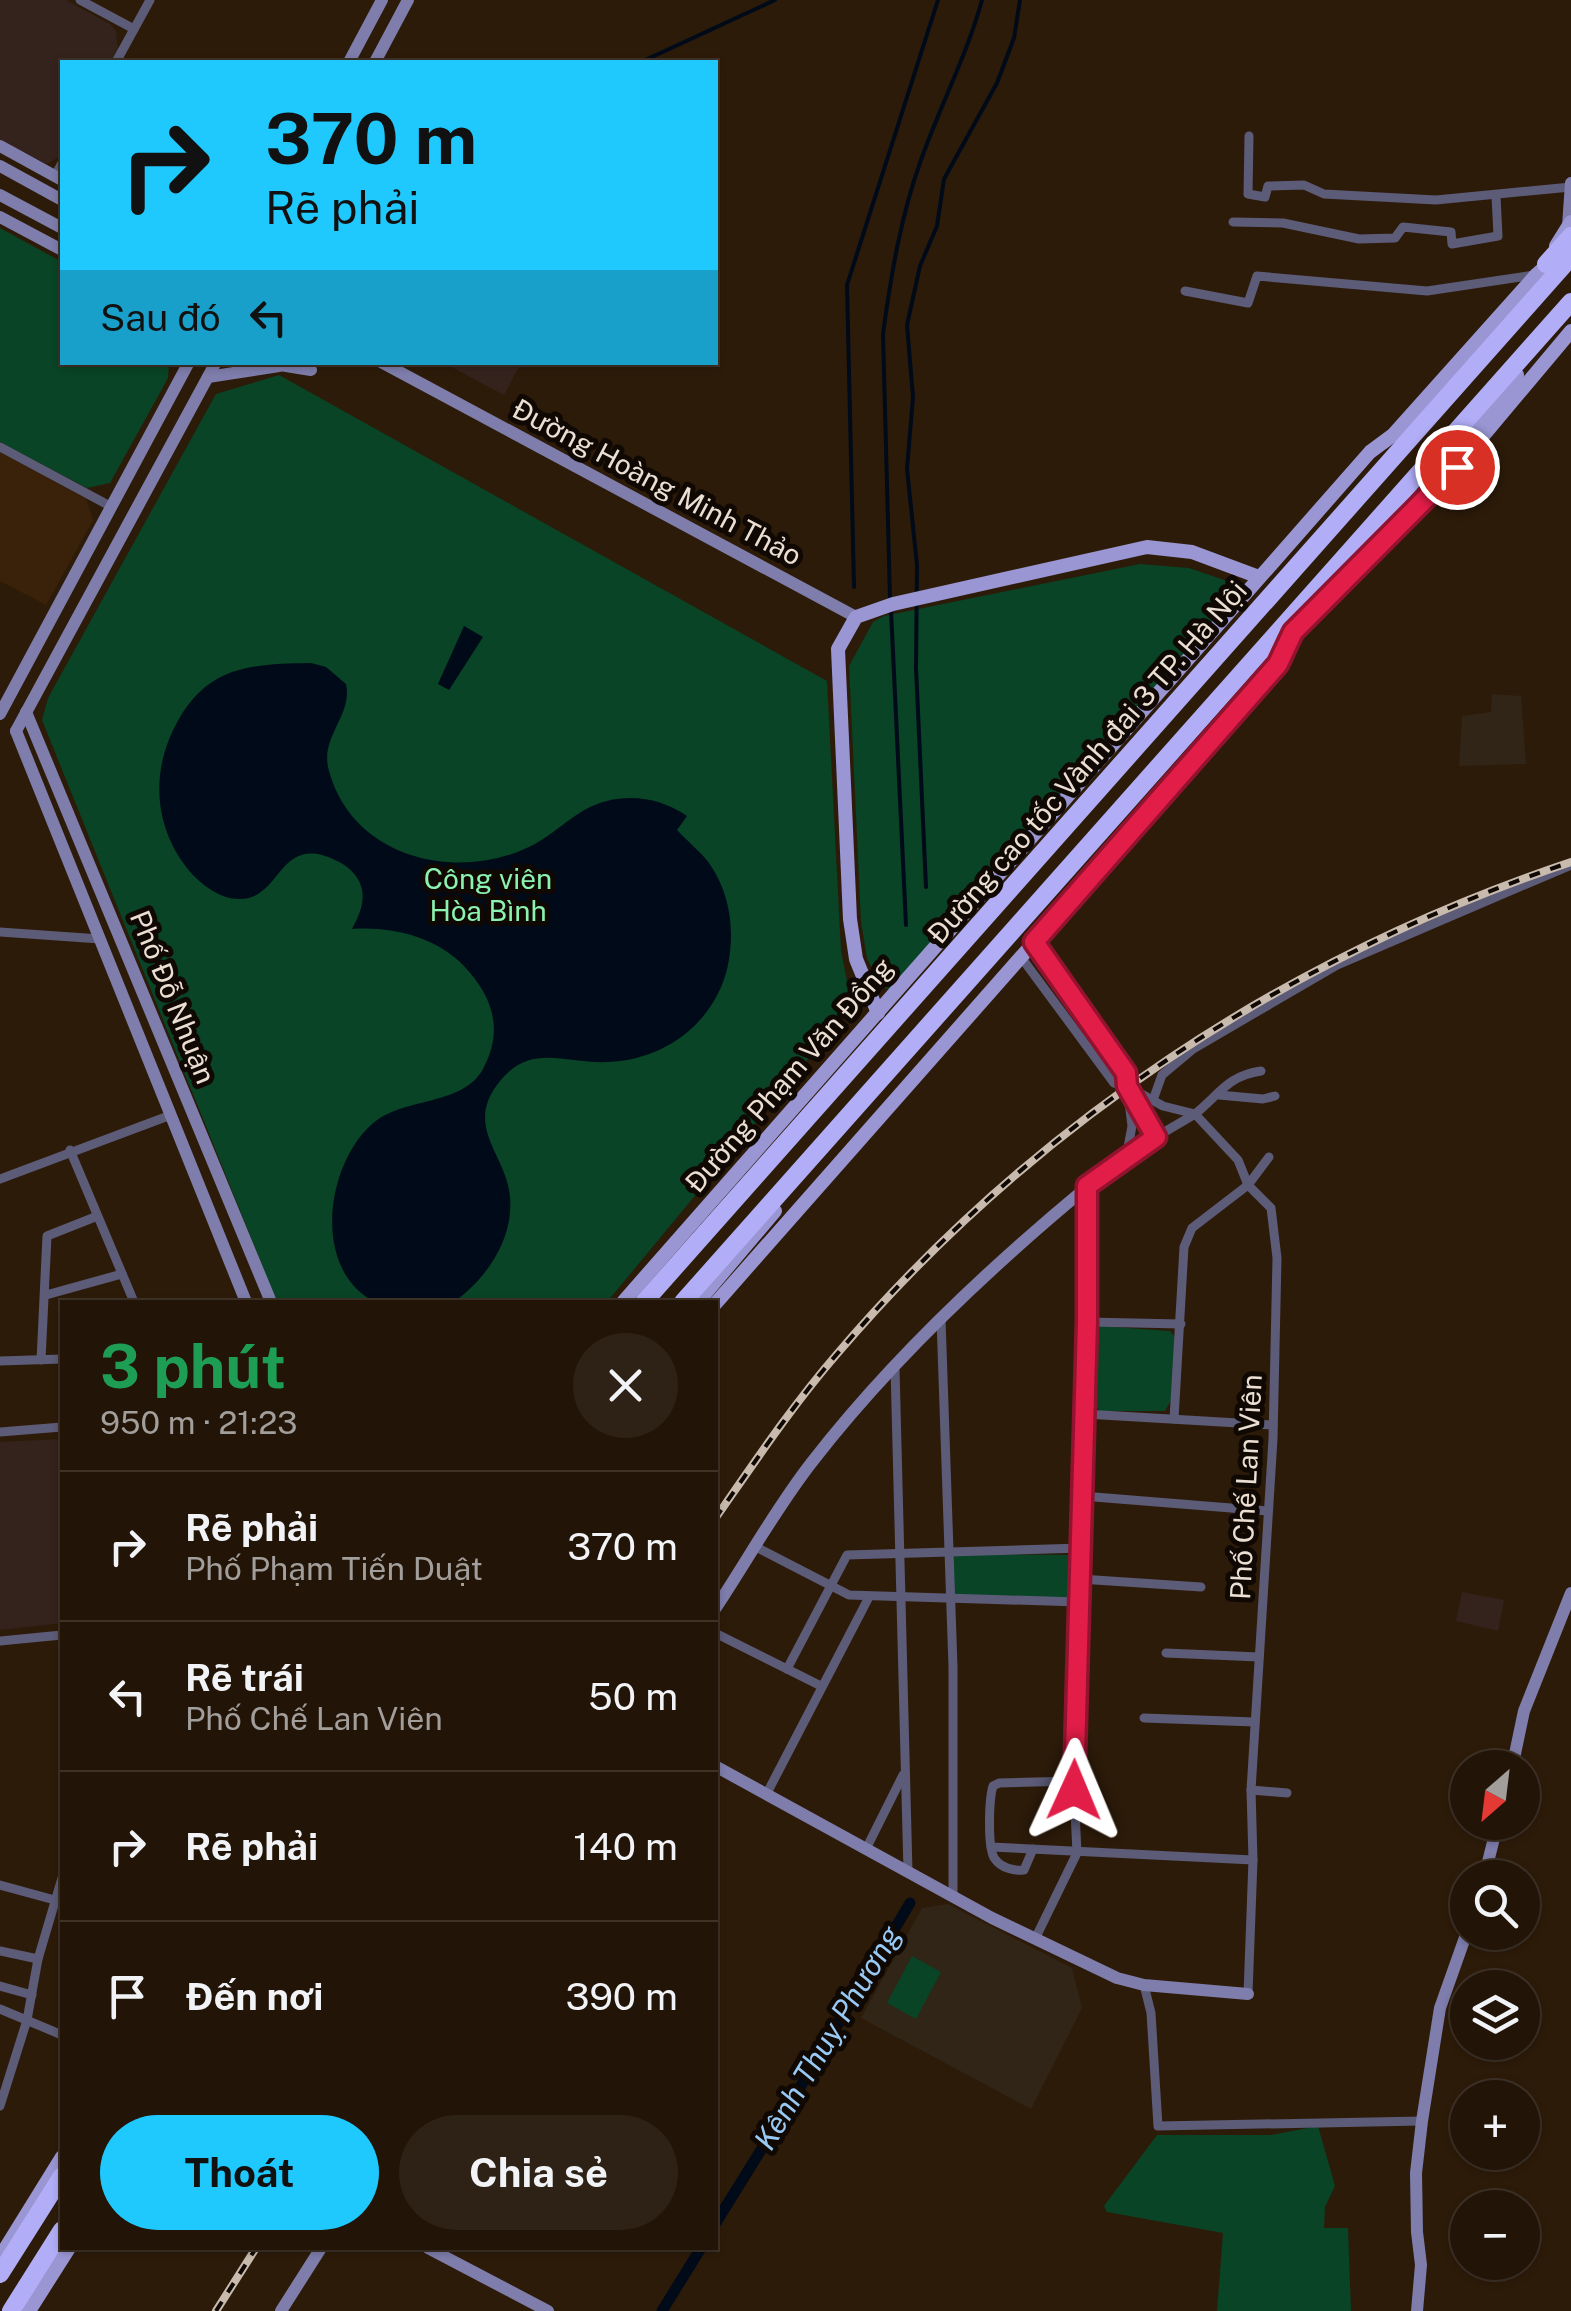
<!DOCTYPE html>
<html lang="vi">
<head>
<meta charset="utf-8">
<style>
  body { margin:0; font-family:"Public Sans",sans-serif; background:#2e2115; color:#f1f3f6; height:100vh; display:flex; flex-direction:column; font-size:38px; white-space:nowrap }
  * { box-sizing:border-box; margin:0 }
  p { font-size:32px; color:#a29e9b }
  .icon { flex:none; width:55px; height:55px; fill:none; stroke:currentColor; stroke-width:2; stroke-linecap:round; stroke-linejoin:round }
  .map { position:relative; flex:1; overflow:hidden }
  .drawer { position:absolute; left:60px; top:1300px; width:658px; height:950px; display:flex; flex-direction:column; background:#221407; border-radius:0px; box-shadow:0 2px 8px #0004,0 0 0 2px #3f3328 }
  .drawer>* { flex:none }
  .hud { position:absolute; left:60px; top:60px; width:658px; height:305px; border-radius:0px; box-shadow:0 2px 8px #0004,0 0 0 2px #3f3328; background:#20c9fd; color:#111; overflow:hidden }
  .needle { width:65px; rotate:208deg }
  .controls { position:absolute; left:1450px; top:1750px; display:grid; gap:20px }
  .controls a { display:grid; place-items:center; width:90px; height:90px; border-radius:50%; background:#221407; box-shadow:0 2px 8px #0004,0 0 0 2px #3f3328; font-size:50px }
  .pin { position:absolute; display:grid; place-items:center; width:85px; height:85px; color:#fff; margin:-42px; border:5px solid #fff; border-radius:50%; box-shadow:0 2px 10px #0007 }
  .me { position:absolute; width:110px; margin:-55px; rotate:1deg; stroke-linejoin:round; filter:drop-shadow(0 0 8px #0008) }
  .turn { display:flex; align-items:center; gap:35px; height:210px; padding:0 40px; font-size:45px }
  .turn .icon { width:130px; height:130px; stroke-width:2.5 }
  .turn b { display:block; font-size:70px; line-height:85px }
  .then { display:flex; align-items:center; height:95px; padding:0 40px; background:#0003; gap:20px; font-size:38px }
  .round { display:grid; place-items:center; flex:none; width:105px; height:105px; border-radius:52px; background:#2e2115 }
  .summary { display:flex; align-items:center; justify-content:space-between; height:170px; padding:0 40px }
  h1 { font-size:60px; font-weight:700; line-height:75px; color:#1e9e55 }
  .primary-button { display:flex; gap:20px; margin-top:auto; padding:20px 40px }
  .primary-button a { flex:1; height:115px; border-radius:60px; background:#20c9fd; color:#111; font-size:40px; font-weight:700; line-height:115px; text-align:center }
  .primary-button a+a { background:#2e2115; color:#f1f3f6 }
  ul { padding:0; list-style:none }
  li { display:flex; align-items:center; gap:30px; height:150px; padding:0 40px; border-top:2px solid #3f3328 }
  li div { flex:1 }
  li b { display:block; font-size:38px }
  li em { font-style:normal }
  .map>svg:first-child { display:block }
  .commercial { fill:#34221d }
  .built { fill:#392209 }
  .education { fill:#302516 }
  .green { fill:#084425 }
  .water { fill:#000a19 }
  .lines { fill:none; stroke-linecap:round; stroke-linejoin:round }
  .stream { stroke:#000a19; stroke-width:4 }
  .canal { stroke:#000a19; stroke-width:11 }
  .street { stroke:#5c5b78; stroke-width:9 }
  .secondary { stroke:#7e7dab; stroke-width:12 }
  .primary { stroke:#9996d3; stroke-width:14 }
  .highway { stroke:#b1aef7; stroke-width:18 }
  .rail-casing { stroke:#c8bbae; stroke-width:8 }
  .rail { stroke:#100803; stroke-width:4; stroke-dasharray:11; stroke-linecap:butt }
  .route-casing { stroke:#92132f; stroke-width:25 }
  .route { stroke:#e11d48; stroke-width:18 }
  .labels { text-anchor:middle; stroke-width:10; stroke-linejoin:round; paint-order:stroke }
  .street-label { font-size:28px; fill:#ebded3; stroke:#100803 }
  .park-label { font-size:28px; fill:#8cf2b0; stroke:#100803 }
  .water-label { font-size:30px; font-style:italic; fill:#98c9f5; stroke:#100803 }
</style>
</head>
<body>
<div class="map">
<svg width="1571" height="2311" viewBox="0 0 1571 2311">
  <rect width="100%" height="100%" fill="#2d1b09"/>
  <g class="commercial">
    <path d="M0 0H66L110 24 116 31 118 50 112 62H62V155L47 164 0 142Z"/>
    <path d="M444 363H521L504 395Z"/>
    <path d="M62 1439V1623L0 1630V1442Z"/>
    <path d="M1462 1592 1504 1600 1498 1631 1456 1621Z"/>
  </g>
  <path class="built" d="M0 452 86 499 93 520 46 605 0 581Z"/>
  <g class="education">
    <path d="M1492 694 1521 696 1526 764 1459 766 1462 716 1491 712Z"/>
    <path d="M948 1904 1072 1968 1082 2008 1031 2109 861 2018 922 1908Z"/>
  </g>
  <g class="green">
    <path d="M0 228 62 262V362L169 363 168 378 110 483 87 488 0 442Z"/>
    <path d="M279 375 827 681 841 951 852 1006 607 1302H277L42 720 48 698 216 394Z"/>
    <path d="M1140 564 1189 568 1230 582 1234 598 889 989 881 987 867 958 861 922 849 666 873 622 884 616Z"/>
    <path d="M1100 1326 1170 1331 1175 1337 1173 1397 1165 1411H1100L1090 1401 1092 1337Z"/>
    <path d="M952 1554 1073 1555 1068 1598 953 1596Z"/>
    <path d="M912 1956 941 1972 916 2019 887 2003Z"/>
    <path d="M1318 2126 1335 2186 1325 2207 1324 2228H1348L1351 2311H1217L1223 2233 1107 2212 1104 2206 1157 2135H1271Z"/>
  </g>
  <g class="water">
    <path d="M464 626 483 637 449 690 438 684Z"/>
    <path d="M311 663 326 667 346 684C353 716 319 737 329 771 353 858 455 882 529 847 557 834 576 808 607 801 636 794 663 800 687 816L677 830C687 841 700 851 709 863 730 893 735 929 728 965 716 1022 665 1060 608 1062 564 1064 529 1041 497 1085 468 1124 500 1151 508 1185 519 1231 490 1276 454 1302 436 1303 385 1308 371 1300 312 1265 327 1165 371 1125 403 1096 462 1107 483 1069 504 1030 493 997 464 966 437 937 391 926 352 929 359 916 366 901 361 886 357 873 346 865 335 860 278 833 282 900 239 899 221 899 205 887 193 875 153 831 149 770 179 719 210 665 254 664 311 663Z"/>
  </g>
  <g class="lines">
    <g class="stream">
      <path d="M641 62 775 0"/>
      <path d="M854 587 847 285 938 0"/>
      <path d="M890 598 883 334C891 275 901 215 921 160 940 106 967 55 982 0"/>
      <path d="M891 611 906 925"/>
      <path d="M926 887 916 668 917 565 907 469 913 397 907 325 920 266 937 226 944 179 997 83 1014 38 1020 0"/>
    </g>
    <g class="canal">
      <path d="M715 2224 815 2063 910 1903"/>
      <path d="M662 2311 701 2248"/>
    </g>
    <g class="street">
      <path d="M80 0 134 29"/>
      <path d="M116 62 150 0"/>
      <path d="M1249 136 1248 194 1265 197 1268 186 1304 185 1324 194 1436 200 1571 187"/>
      <path d="M55 176 62 163"/>
      <path d="M1233 222 1283 223 1359 239 1395 238 1403 227 1451 232 1452 244 1498 236 1496 196"/>
      <path d="M1185 291 1248 303 1257 276 1427 291 1534 275"/>
      <path d="M0 447 110 506"/>
      <path d="M0 932 100 939"/>
      <path d="M1034 942 1126 1073 1127 1086 1156 1137 1195 1114 1238 1160 1248 1185 1271 1208 1277 1258 1273 1439 1251 1790 1253 1860 1248 1994"/>
      <path d="M1021 957 1114 1083 1127 1086 1163 1106 1195 1114C1220 1094 1227 1076 1261 1071"/>
      <path d="M1219 1095 1263 1099 1275 1096"/>
      <path d="M1153 1100 1162 1075 1193 1049 1337 965 1571 865"/>
      <path d="M70 1150 134 1302"/>
      <path d="M1126 1158 1132 1126 1128 1094"/>
      <path d="M0 1179 171 1115"/>
      <path d="M46 1295 122 1274"/>
      <path d="M941 1319 953 1667V1895"/>
      <path d="M1087 1322 1181 1324"/>
      <path d="M41 1360 47 1236 95 1217"/>
      <path d="M0 1361 62 1359"/>
      <path d="M895 1368 908 1872"/>
      <path d="M1085 1414 1273 1425"/>
      <path d="M1174 1419 1184 1247 1192 1228 1248 1185 1269 1157"/>
      <path d="M0 1432 62 1427"/>
      <path d="M1082 1496 1268 1511"/>
      <path d="M756 1547 849 1595 1079 1602"/>
      <path d="M1080 1579 1201 1587"/>
      <path d="M715 1633 821 1686"/>
      <path d="M0 1641 62 1635"/>
      <path d="M1166 1653 1259 1657"/>
      <path d="M787 1669 847 1555 1081 1548"/>
      <path d="M1144 1718 1255 1722"/>
      <path d="M1251 1790 1287 1793"/>
      <path d="M766 1795 869 1597"/>
      <path d="M991 1847 1253 1860"/>
      <path d="M866 1849 903 1775"/>
      <path d="M1033 1849 1024 1870C1014 1871 1001 1868 995 1859 987 1849 989 1799 993 1786L999 1783 1075 1781"/>
      <path d="M0 1885 62 1902"/>
      <path d="M1035 1939 1077 1853 1074 1790 1087 1322V1187L1156 1137"/>
      <path d="M0 1951 38 1959"/>
      <path d="M1144 1985 1151 2013 1158 2126 1422 2121"/>
      <path d="M0 1986 32 1995"/>
      <path d="M0 2009 62 2035"/>
      <path d="M0 2106 27 2020 38 1959 62 1878"/>
    </g>
    <g class="secondary">
      <path d="M349 62 382 0"/>
      <path d="M375 62 408 0"/>
      <path d="M0 146 62 180"/>
      <path d="M0 166 62 200"/>
      <path d="M0 195 62 228"/>
      <path d="M0 217 62 250"/>
      <path d="M1568 226 1571 183"/>
      <path d="M381 362 856 617"/>
      <path d="M274 364 311 370"/>
      <path d="M208 377 279 366 281 362"/>
      <path d="M26 712 271 1302"/>
      <path d="M0 714 189 362"/>
      <path d="M16 731 246 1302"/>
      <path d="M16 731 216 362"/>
      <path d="M715 1609C747 1561 776 1508 812 1462 891 1360 988 1269 1087 1187"/>
      <path d="M715 1766 992 1918 1117 1978 1144 1985 1248 1994"/>
      <path d="M1512 1768 1524 1711 1571 1593"/>
      <path d="M1484 1878 1498 1822"/>
      <path d="M428 2248 548 2311"/>
      <path d="M281 2311 321 2248"/>
      <path d="M1417 2311 1421 2265 1417 2232 1416 2173 1422 2121 1440 2008 1468 1929"/>
    </g>
    <g class="primary">
      <path d="M1556 246 1571 222"/>
      <path d="M1437 481 1447 460 1517 375"/>
      <path d="M1272 648 1342 585 1457 467 1571 331"/>
      <path d="M878 1013 856 959 850 919 838 649 856 617 893 604 1147 547 1192 552 1259 577"/>
      <path d="M623 1302 1370 452 1393 435 1536 275 1553 260"/>
      <path d="M698 1302 775 1211"/>
      <path d="M715 1304 1223 728 1278 663 1290 637"/>
      <path d="M0 2257 62 2157"/>
      <path d="M29 2311 69 2248"/>
    </g>
    <g class="highway">
      <path d="M1546 264 1571 236"/>
      <path d="M644 1302 1571 257"/>
      <path d="M683 1302 1571 302"/>
      <path d="M0 2274 62 2176"/>
      <path d="M11 2311 62 2230"/>
    </g>
    <g class="rail-casing">
      <g id="rail">
        <path d="M715 1519C754 1463 792 1406 837 1354 1032 1125 1286 957 1571 862"/>
        <path d="M216 2311 256 2248"/>
      </g>
    </g>
    <use href="#rail" class="rail"/>
  </g>
  <g class="lines">
    <g class="route-casing">
      <path id="route" d="M1074 1790 1087 1322V1186L1156 1137 1127 1086 1126 1073 1034 942 1278 664 1293 632 1457 467"/>
    </g>
    <use href="#route" class="route"/>
  </g>
  <g class="labels">
    <g class="street-label">
      <text transform="translate(657 482) rotate(28)" y="10">Đường Hoàng Minh Thảo</text>
      <text transform="translate(1087 762) rotate(-49)" y="10">Đường cao tốc Vành đai 3 TP. Hà Nội</text>
      <text transform="translate(173 997) rotate(68)" y="10">Phố Đỗ Nhuận</text>
      <text transform="translate(789 1075) rotate(-49)" y="10">Đường Phạm Văn Đồng</text>
      <text transform="translate(1246 1487) rotate(-87)" y="10">Phố Chế Lan Viên</text>
    </g>
    <g class="park-label">
      <text x="488" y="889">Công viên<tspan x="488" dy="32">Hòa Bình</tspan></text>
    </g>
    <g class="water-label">
      <text transform="translate(828 2038) rotate(-59)" y="10">Kênh Thuỵ Phương</text>
    </g>
  </g>
</svg>
<div class="controls">
<a><svg class="needle" viewBox="-14 -14 28 28"><path d="M0-13l5 13h-10z" fill="#e53935"/><path d="M0 13l5-13h-10z" fill="#a29e9b"/></svg></a>
<a><svg class="icon" aria-label="search" viewBox="0 0 24 24"><circle cx="10" cy="10" r="6"/><path d="M15 15l6 6"/></svg></a>
<a><svg class="icon" aria-label="layers" viewBox="0 0 24 24"><path d="M12 4l9 5-9 5-9-5zM3 14l9 5 9-5"/></svg></a>
<a>+</a>
<a>−</a>
</div>
<div class="pin" style="left:1457px;top:467px;background:#d93025"><svg class="icon" aria-label="arrive" viewBox="0 0 24 24"><path d="M6 21V4h12l-3 4 3 4H6"/></svg></div>
<svg class="me" style="left:1074px;top:1790px" viewBox="-20 -20 40 40"><path d="M0-17L14 15 0 8-14 15z" fill="#e11d48" stroke="#fff" stroke-width="4"/></svg>
<div class="hud">
<div class="turn"><svg class="icon" aria-label="right" viewBox="0 0 24 24"><path d="M7 20v-9h11M14 6l5 5-5 5"/></svg><div><b>370 m</b>Rẽ phải</div></div>
<div class="then">Sau đó<svg class="icon" aria-label="left" viewBox="0 0 24 24"><path d="M17 20v-9H6M10 6l-5 5 5 5"/></svg></div>
</div>
<section class="drawer">
<div class="summary"><div><h1>3 phút</h1><p>950 m · 21:23</p></div><a class="round"><svg class="icon" aria-label="close" viewBox="0 0 24 24"><path d="M6 6l12 12M18 6L6 18"/></svg></a></div>
<ul>
<li><svg class="icon" aria-label="right" viewBox="0 0 24 24"><path d="M7 20v-9h11M14 6l5 5-5 5"/></svg><div><b>Rẽ phải</b><p>Phố Phạm Tiến Duật</p></div><em>370 m</em></li>
<li><svg class="icon" aria-label="left" viewBox="0 0 24 24"><path d="M17 20v-9H6M10 6l-5 5 5 5"/></svg><div><b>Rẽ trái</b><p>Phố Chế Lan Viên</p></div><em>50 m</em></li>
<li><svg class="icon" aria-label="right" viewBox="0 0 24 24"><path d="M7 20v-9h11M14 6l5 5-5 5"/></svg><div><b>Rẽ phải</b></div><em>140 m</em></li>
<li><svg class="icon" aria-label="arrive" viewBox="0 0 24 24"><path d="M6 21V4h12l-3 4 3 4H6"/></svg><div><b>Đến nơi</b></div><em>390 m</em></li>
</ul>
<div class="primary-button"><a>Thoát</a><a>Chia sẻ</a></div>
</section>
</div>
</body>
</html>
